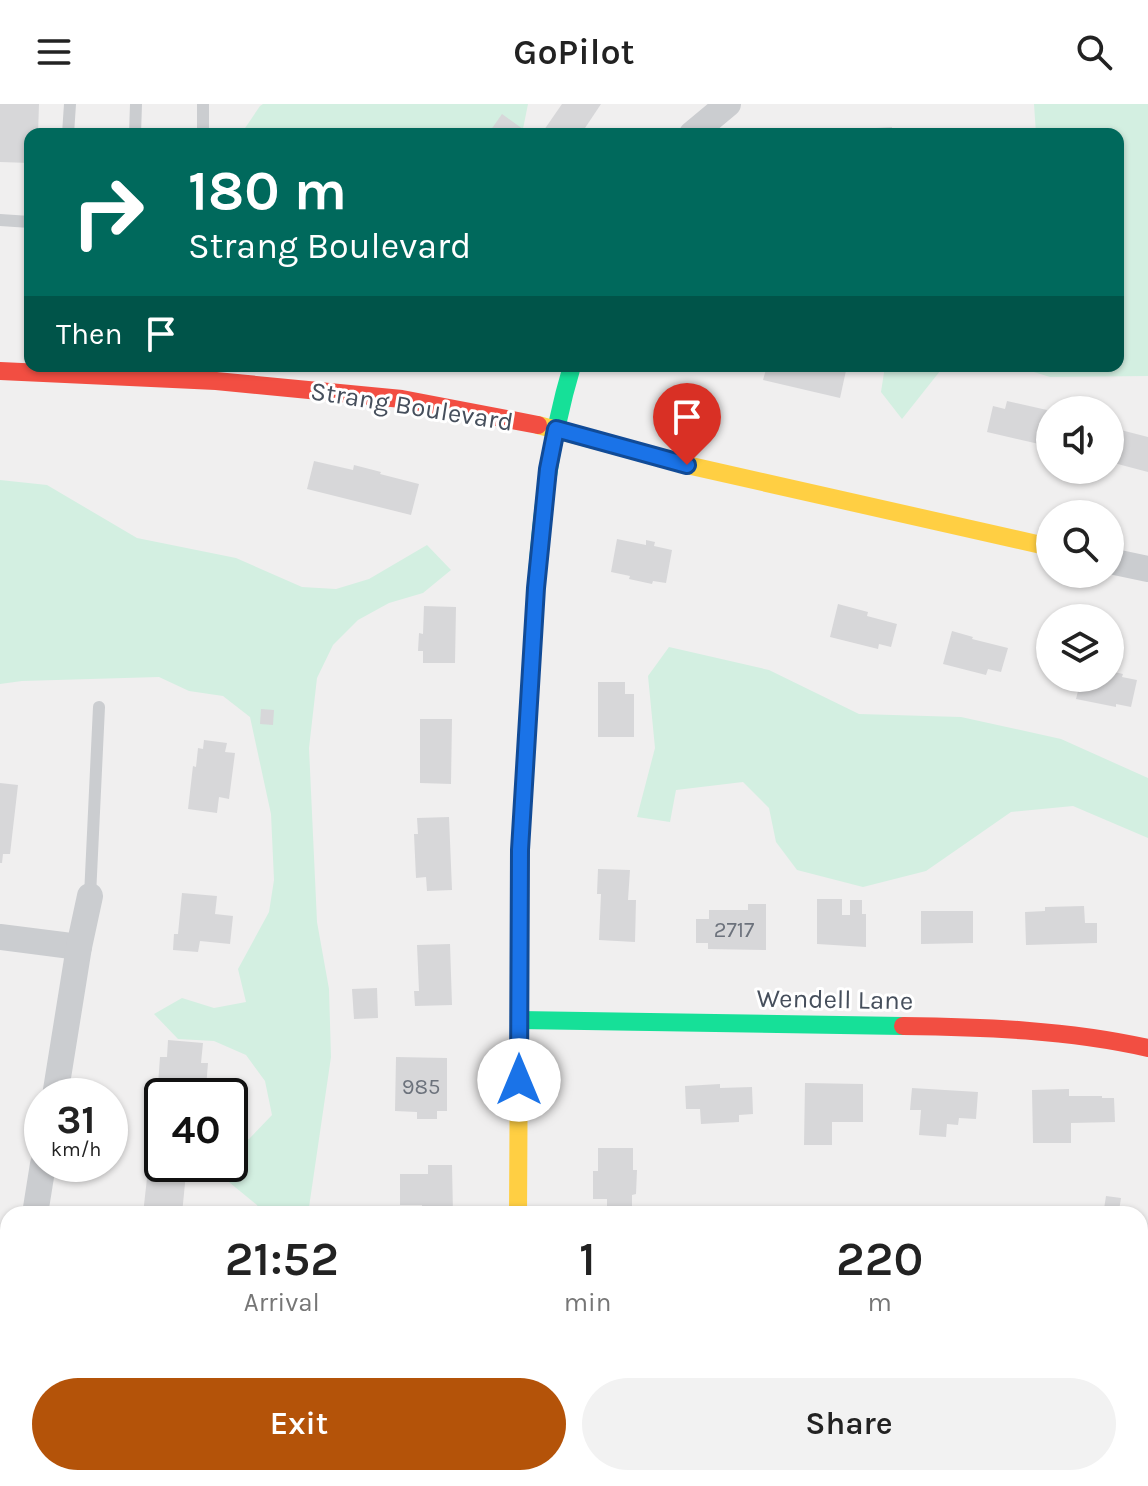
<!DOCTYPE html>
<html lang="en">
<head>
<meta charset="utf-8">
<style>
  body { margin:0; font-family:Karla,sans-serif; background:#f2f2f2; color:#222; height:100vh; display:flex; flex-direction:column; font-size:30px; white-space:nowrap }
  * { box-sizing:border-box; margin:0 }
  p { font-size:26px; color:#767676 }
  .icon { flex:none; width:44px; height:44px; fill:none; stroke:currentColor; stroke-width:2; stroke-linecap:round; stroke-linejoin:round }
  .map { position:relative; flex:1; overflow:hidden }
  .side { position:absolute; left:0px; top:1102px; width:1148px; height:280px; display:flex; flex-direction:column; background:#fff; border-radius:24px 24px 0 0; box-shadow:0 2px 6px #0004 }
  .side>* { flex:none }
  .banner { position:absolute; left:24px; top:24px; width:1100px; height:244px; border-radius:16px; box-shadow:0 2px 6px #0004; background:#00695c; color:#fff; overflow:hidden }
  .buttons { position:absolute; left:1036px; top:292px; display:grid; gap:16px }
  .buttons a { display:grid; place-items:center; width:88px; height:88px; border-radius:50%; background:#fff; box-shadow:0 2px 6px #0004; font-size:40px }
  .speed { position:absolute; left:24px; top:974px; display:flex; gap:16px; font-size:40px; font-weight:700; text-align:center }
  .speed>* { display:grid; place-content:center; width:104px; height:104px; border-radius:50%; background:#fff; box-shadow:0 2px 6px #0004; line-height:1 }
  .speed small { font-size:20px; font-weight:400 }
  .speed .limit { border:4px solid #111; border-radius:12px; background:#fff; color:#111 }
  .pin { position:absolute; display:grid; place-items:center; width:68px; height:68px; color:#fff; margin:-82px -34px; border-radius:50% 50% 50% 0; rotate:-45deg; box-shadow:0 0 8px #0007 }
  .pin .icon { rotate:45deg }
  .me { position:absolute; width:88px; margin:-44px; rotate:0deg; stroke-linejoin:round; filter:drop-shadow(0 0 6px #0008) }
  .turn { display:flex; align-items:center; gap:28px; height:168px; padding:0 32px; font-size:36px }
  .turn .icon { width:104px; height:104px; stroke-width:2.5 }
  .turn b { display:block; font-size:56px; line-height:68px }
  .then { display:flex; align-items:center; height:76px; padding:0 32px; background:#0003; gap:16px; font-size:30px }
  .eta { display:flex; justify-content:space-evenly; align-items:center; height:136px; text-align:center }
  .eta b { font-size:48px; font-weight:600; line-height:56px }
  .primary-button { display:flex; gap:16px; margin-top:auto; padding:16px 32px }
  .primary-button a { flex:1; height:92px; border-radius:48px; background:#b45309; color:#fff; font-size:32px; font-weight:600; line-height:92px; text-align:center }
  .primary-button a+a { background:#f2f2f2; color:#222 }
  header { display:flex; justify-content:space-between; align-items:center; height:104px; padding:0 32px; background:#fff; font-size:36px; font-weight:600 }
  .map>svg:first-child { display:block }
  .green { fill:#d3efe1 }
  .building { fill:#d7d7d9 }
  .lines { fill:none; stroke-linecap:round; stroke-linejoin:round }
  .lane { stroke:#cbcdd0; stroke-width:12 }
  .street { stroke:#cbcdd0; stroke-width:26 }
  .fast { stroke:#16e098; stroke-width:18 }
  .slow { stroke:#ffcf43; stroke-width:18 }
  .jam { stroke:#f24e42; stroke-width:18 }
  .route-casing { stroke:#114b97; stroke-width:20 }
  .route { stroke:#1a73e8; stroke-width:14 }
  .labels { text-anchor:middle; stroke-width:6; stroke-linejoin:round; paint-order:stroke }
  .number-label { font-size:22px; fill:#6c727c }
  .street-label { font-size:26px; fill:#464f5c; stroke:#fff }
</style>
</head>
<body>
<header><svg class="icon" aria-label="menu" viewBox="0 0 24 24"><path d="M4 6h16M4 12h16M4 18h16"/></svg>GoPilot<svg class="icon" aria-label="search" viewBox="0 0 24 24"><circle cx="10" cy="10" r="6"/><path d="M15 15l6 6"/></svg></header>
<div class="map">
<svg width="1148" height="1382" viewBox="0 0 1148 1382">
  <rect width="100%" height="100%" fill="#f0efef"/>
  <g class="green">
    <path d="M263 0H528L522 30H241L260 2Z"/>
    <path d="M1034 0H1148V272L1050 273 1014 262H1118V30H1036Z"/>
    <path d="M885 262H944L902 315 881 288Z"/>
    <path d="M0 376 47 381 137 434 236 454 302 483 336 485 369 475 427 441 451 466 423 489 389 499 358 516 333 541 317 574 309 644 317 818 329 885 331 953 308 1110H261L257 1101 207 1060H230V1033L249 1035 272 1011 265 977 246 951 214 937 178 935 154 910 182 894 214 904 246 898 238 865 269 808 274 776 271 710 250 613 223 592 189 587 159 573 22 577 0 580Z"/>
    <path d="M669 543 769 566 859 610 961 613 1061 635 1148 674V734L1073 702 1011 708 926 767 863 783 797 766 776 738 769 704 743 678 676 686 670 718 637 713 655 644 648 572Z"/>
    <path d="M1140 1169 1148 1170V1219L1141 1222Z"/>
    <path d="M196 1374H306L304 1382H194Z"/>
  </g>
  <g class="building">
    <path d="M0 0H39L38 30H30V59L0 58Z"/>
    <path d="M562 0H601L581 30H550L544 26Z"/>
    <path d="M502 10 527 28 525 30H488Z"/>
    <path d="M892 23V30H860L859 25Z"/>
    <path d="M767 262H847L840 294 763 276Z"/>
    <path d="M1007 297 1047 306 1039 340 987 328 993 302 1005 305Z"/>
    <path d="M1113 324 1148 333V368L1110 358V327H1112Z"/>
    <path d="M314 357 353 366 354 361 381 368 380 370 419 380 411 411 307 385Z"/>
    <path d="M617 435 646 441V436L655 438 654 442 672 446 666 479 653 477 652 480 629 475 630 472 611 468Z"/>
    <path d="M838 500 868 508 867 512 897 520 891 543 879 540 878 545 830 533Z"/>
    <path d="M424 502 456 503 455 559H423V547H418L419 529 423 530Z"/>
    <path d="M952 527 973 533 972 535 1008 544 1001 568 988 565 986 571 943 560Z"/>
    <path d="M1110 567 1123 570 1122 573 1137 576 1131 603 1116 600V603L1076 595 1080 579 1060 575 1110 574Z"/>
    <path d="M598 578H625V590H634V633H598Z"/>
    <path d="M261 605 274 606 273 621 260 620Z"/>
    <path d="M420 615H452L451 680 420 679Z"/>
    <path d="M204 636 227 639 225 648 235 649 229 695 219 693 217 709 188 705 193 662 196 663 198 644 203 645Z"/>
    <path d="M0 679 18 681 10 750H3L2 759H0Z"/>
    <path d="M449 713 452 786 427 787 426 773 416 774 414 730H418L417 714Z"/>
    <path d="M598 765 630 766 628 796H636L635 838 599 836 601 790H597Z"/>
    <path d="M182 789 217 792 215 810 233 812 230 840 200 837 198 848 173 846 174 830H178Z"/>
    <path d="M817 795H842V811H850V796H862V810H866V843L817 840Z"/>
    <path d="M748 800H766V846L708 845V839H696V815H709V806H748Z"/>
    <path d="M1084 802 1085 819H1097V839L1026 841 1025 808 1045 807V803Z"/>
    <path d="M921 807H973V839L921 840Z"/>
    <path d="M450 840 452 901 415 902 414 887H419L417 841Z"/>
    <path d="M377 884 378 914 354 915 352 885Z"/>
    <path d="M168 936 203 939 201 959H208L206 984 187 983V992H162V994H157L160 953H167Z"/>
    <path d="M396 953 447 954V1007H437V1015H417V1008L395 1007Z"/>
    <path d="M805 979 863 980V1018H832V1041H804Z"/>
    <path d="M720 980V984L752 983 753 1010 739 1011V1018L701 1020 700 1005H686L685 982Z"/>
    <path d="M912 984 978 988 976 1015 959 1014 958 1021 947 1020 946 1033 919 1031 921 1006H910Z"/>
    <path d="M1069 985V992H1102V994H1114L1115 1018 1071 1019V1039H1033L1032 986Z"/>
    <path d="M598 1044H633V1066H637L636 1090 632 1091V1110H607V1095H593V1067H598Z"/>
    <path d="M428 1061H452L453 1110H422V1101H400V1070H428Z"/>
    <path d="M148 1065 186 1069 182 1110H143Z"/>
    <path d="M1106 1092 1121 1094 1119 1107 1104 1105Z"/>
  </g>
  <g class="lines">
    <g class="lane">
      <path d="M68 30 70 0"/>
      <path d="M135 30 136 0"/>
      <path d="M203 30V0"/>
      <path d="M0 116 30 118"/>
      <path d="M90 792 99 603"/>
    </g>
    <g class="street">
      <path d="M692 30 728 0"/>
      <path d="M1110 457 1148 465"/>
      <path d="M0 833 79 843"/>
      <path d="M55 992 79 843 90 792"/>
      <path d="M35 1110 43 1060"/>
      <path d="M0 1193 8 1181"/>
      <path d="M522 1374V1382"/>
    </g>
    <g class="fast">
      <path d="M535 500C540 419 549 339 572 262"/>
      <path d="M519 916 903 922"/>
    </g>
    <g class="slow">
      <path d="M538 321 687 361 1050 443"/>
      <path d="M518 1110 520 746 535 500"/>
    </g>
    <g class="jam">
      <path d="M0 267 216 277 402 295 538 321"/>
      <path d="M903 922C985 923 1068 926 1148 944"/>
    </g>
  </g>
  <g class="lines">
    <g class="route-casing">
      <path id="route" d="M519 976 520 746 536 484 548 365 556 325 687 361"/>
    </g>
    <use href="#route" class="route"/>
  </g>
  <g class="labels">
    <g class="number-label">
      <text x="734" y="833">2717</text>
      <text x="421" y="990">985</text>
    </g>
    <g class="street-label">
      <text transform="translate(412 302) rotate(9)" y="9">Strang Boulevard</text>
      <text transform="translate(835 895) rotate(1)" y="9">Wendell Lane</text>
    </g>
  </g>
</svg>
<div class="buttons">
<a><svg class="icon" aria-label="sound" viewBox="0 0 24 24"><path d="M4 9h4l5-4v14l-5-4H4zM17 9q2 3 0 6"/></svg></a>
<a><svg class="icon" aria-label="search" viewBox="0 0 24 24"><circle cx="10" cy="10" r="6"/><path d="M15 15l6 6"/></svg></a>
<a><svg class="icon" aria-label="layers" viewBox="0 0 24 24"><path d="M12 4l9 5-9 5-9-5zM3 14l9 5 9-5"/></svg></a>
</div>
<div class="speed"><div>31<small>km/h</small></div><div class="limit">40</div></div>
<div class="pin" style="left:687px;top:361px;background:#d93025"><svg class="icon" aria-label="arrive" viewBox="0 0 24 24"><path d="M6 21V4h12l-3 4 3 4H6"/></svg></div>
<svg class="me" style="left:519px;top:976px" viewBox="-20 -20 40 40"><circle r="19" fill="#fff"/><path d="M0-13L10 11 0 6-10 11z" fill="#1a73e8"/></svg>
<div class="banner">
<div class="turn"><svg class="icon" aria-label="right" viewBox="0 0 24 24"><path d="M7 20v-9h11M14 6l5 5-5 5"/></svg><div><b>180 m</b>Strang Boulevard</div></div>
<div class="then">Then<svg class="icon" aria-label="arrive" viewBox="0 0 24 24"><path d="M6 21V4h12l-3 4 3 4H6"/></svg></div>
</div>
<section class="side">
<div class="eta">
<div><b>21:52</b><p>Arrival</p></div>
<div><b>1</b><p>min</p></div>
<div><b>220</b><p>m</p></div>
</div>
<div class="primary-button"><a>Exit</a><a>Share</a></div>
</section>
</div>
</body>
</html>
